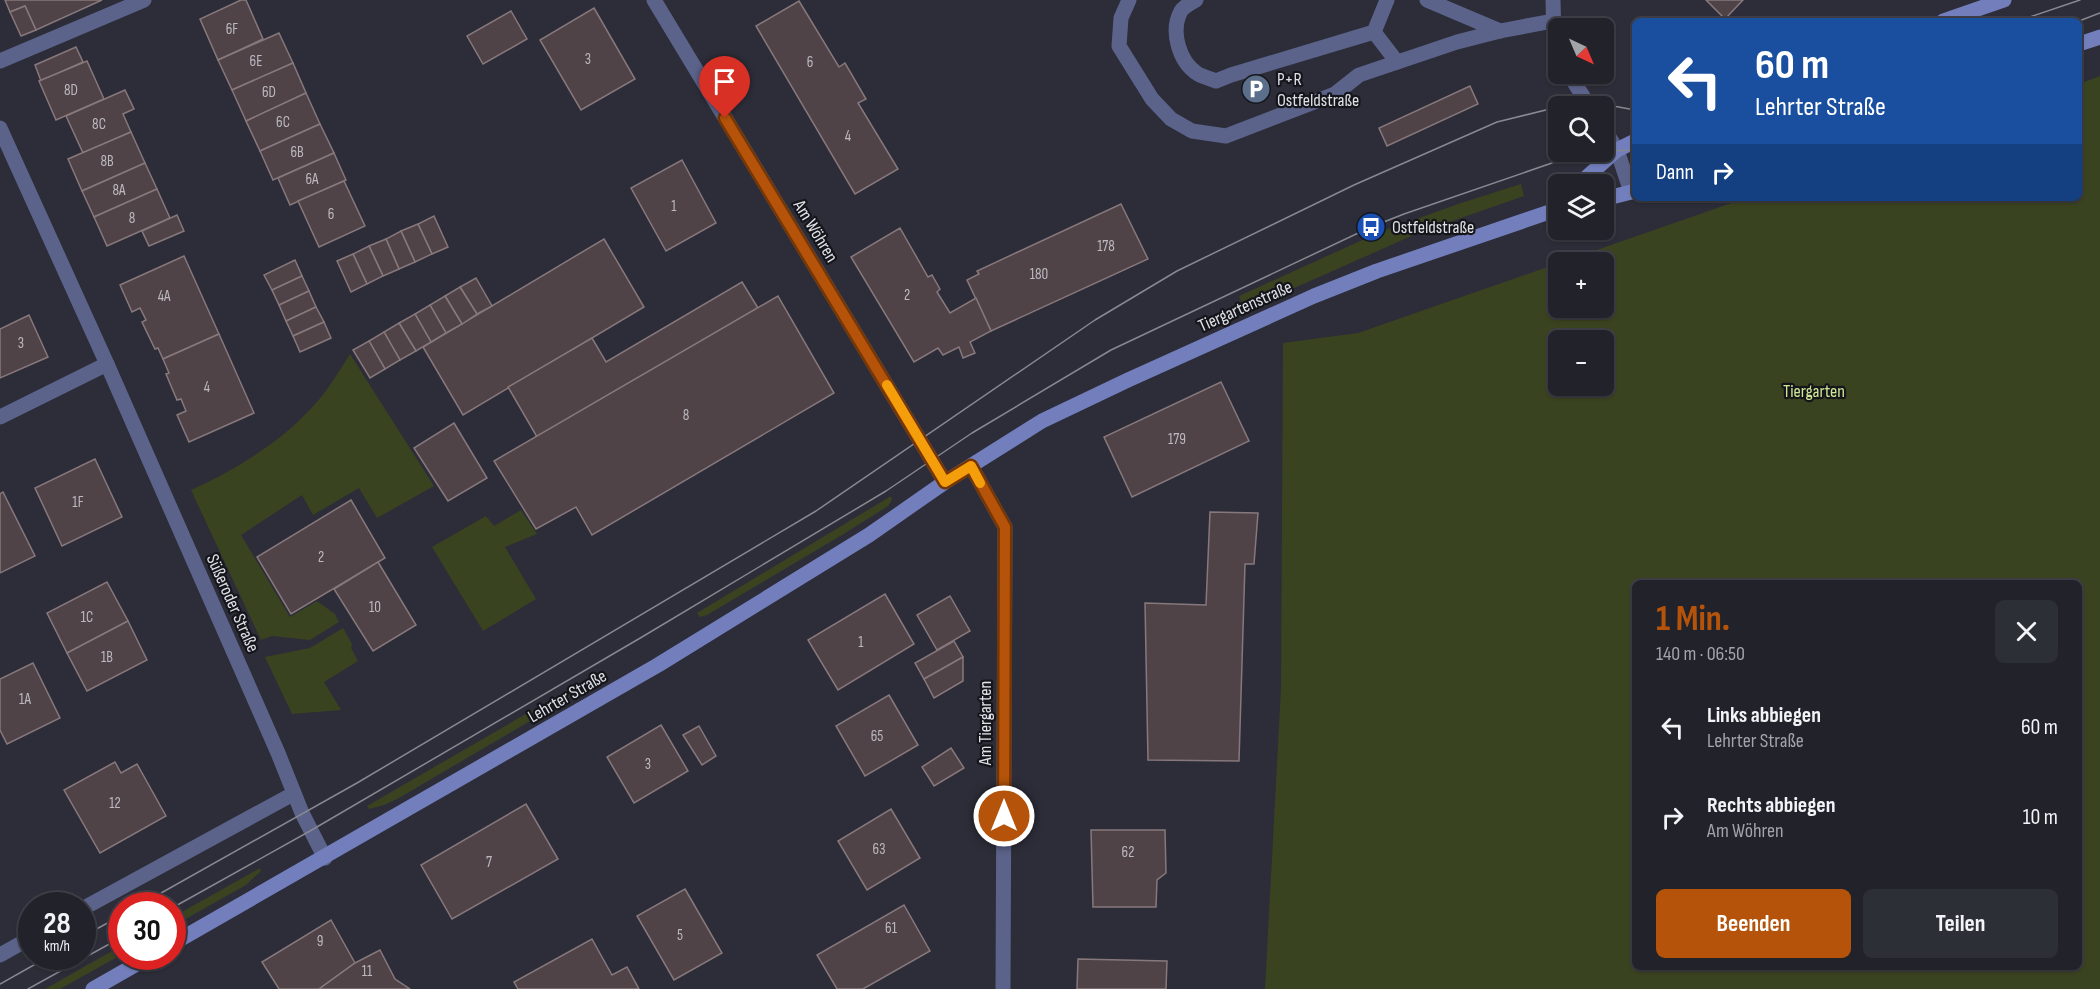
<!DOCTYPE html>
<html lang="de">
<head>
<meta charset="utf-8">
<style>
  body { margin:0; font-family:"Sofia Sans Condensed",sans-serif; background:#2d2f36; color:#f1f3f6; height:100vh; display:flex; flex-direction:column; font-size:22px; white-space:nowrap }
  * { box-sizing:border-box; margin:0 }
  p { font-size:20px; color:#a2a4a8 }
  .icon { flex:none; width:33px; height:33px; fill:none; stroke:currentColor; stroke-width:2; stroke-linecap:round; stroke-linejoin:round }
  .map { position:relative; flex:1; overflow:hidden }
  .sheet { position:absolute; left:1632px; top:580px; width:450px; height:390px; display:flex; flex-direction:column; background:#21222a; border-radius:9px; box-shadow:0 2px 4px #0004,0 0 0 2px #3e3f47 }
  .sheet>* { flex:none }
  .hud { position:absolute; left:1632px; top:18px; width:450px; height:183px; border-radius:9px; box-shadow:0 2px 4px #0004,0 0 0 2px #3e3f47; background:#1a4fa0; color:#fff; overflow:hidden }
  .needle { width:39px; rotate:136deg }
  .fabs { position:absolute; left:1548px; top:18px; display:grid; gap:12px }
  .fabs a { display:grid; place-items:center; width:66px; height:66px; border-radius:9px; background:#21222a; box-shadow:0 2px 4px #0004,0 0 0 2px #3e3f47; font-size:30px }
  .speed { position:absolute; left:18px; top:892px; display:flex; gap:12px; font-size:30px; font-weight:700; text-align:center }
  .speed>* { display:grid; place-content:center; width:78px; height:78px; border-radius:50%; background:#21222a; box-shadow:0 2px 4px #0004,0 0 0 2px #3e3f47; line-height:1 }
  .speed small { font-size:15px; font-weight:400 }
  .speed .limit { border:9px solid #d22; background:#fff; color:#111 }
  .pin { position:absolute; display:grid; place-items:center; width:51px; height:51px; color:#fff; margin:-62px -26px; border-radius:50% 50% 50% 0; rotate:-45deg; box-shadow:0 0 6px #0007 }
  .pin .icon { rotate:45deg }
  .me { position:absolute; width:66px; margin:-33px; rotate:0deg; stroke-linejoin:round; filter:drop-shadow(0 0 4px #0008) }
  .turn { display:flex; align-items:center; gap:21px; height:126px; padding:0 24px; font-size:27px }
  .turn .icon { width:78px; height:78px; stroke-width:2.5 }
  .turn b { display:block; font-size:42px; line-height:51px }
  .then { display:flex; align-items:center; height:57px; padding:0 24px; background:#0003; gap:12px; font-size:22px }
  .round { display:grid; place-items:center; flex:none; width:63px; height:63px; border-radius:9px; background:#2d2f36 }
  .head { display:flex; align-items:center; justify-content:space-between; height:102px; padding:0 24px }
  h1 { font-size:36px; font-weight:700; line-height:45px; color:#b45309 }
  .button { display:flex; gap:12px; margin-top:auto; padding:12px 24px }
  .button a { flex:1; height:69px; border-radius:9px; background:#b45309; color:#fff; font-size:24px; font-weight:700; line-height:69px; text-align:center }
  .button a+a { background:#2d2f36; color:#f1f3f6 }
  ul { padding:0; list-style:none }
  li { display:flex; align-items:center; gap:18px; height:90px; padding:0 24px }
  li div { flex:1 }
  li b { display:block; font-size:22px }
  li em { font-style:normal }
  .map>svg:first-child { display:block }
  .green { fill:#3a4320; fill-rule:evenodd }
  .building { fill:#504347; stroke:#87787c; stroke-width:1.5 }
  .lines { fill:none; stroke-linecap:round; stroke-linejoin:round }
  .lane { stroke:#5b638a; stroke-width:15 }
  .street { stroke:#5b638a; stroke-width:15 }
  .secondary { stroke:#737fbd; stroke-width:15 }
  .tram { stroke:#878891; stroke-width:1.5 }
  .route-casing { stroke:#753606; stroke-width:15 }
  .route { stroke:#b45309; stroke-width:10 }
  .slow { stroke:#f59e0b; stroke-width:10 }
  .labels { text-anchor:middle; stroke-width:4.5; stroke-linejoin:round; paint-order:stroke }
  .number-label { font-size:15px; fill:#bcbac0 }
  .poi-label { font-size:18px; fill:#e0e1e8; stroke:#15161b; text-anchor:start }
  .street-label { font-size:18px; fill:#e0e1e8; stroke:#15161b }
  .park-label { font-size:18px; fill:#d0e795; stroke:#15161b }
</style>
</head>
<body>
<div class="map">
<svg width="2100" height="989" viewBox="0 0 2100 989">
  <rect width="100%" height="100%" fill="#2c2d38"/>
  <g class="green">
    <path d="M2100 76V989H1265L1281 689 1283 343 1358 333 1746 198H2079V84ZM1604 262V308H1558V262ZM1604 340V386H1558V340ZM1635 584H2079V968H1635Z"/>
    <path d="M1521 184 1524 196 1418 233 1245 310 1239 296 1380 232 1461 203Z"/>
    <path d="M350 354 434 486 377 518 359 488 313 515 302 495 241 535 290 617 317 601 335 614 339 622 310 640 272 636 261 640 191 490C239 468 288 438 322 396 332 383 341 368 350 354Z"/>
    <path d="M891 496 892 500 888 506 847 532 707 615 700 617 697 613Z"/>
    <path d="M521 510 537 534 505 547 536 599 483 631 432 547 486 516 494 526Z"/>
    <path d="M343 628 352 644 351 648 358 661 324 682 341 710 292 714 265 657 310 648Z"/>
    <path d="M581 682 583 685 554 707 399 798 384 805 369 809 367 806Z"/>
    <path d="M260 868 261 871 246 885 173 926V917Z"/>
    <path d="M121 946V955L60 989H45Z"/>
  </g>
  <g class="building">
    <path d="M5 0H102L36 30 25 6 10 12Z"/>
    <path d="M241 0H246L263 39 218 60 200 19Z"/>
    <path d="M1706 0H1743L1725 19Z"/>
    <path d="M799 1 839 67 845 63 866 99 858 103 898 169 855 194 756 26Z"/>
    <path d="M25 6 36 30 21 36 10 12Z"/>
    <path d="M594 8 635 79 581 110 540 40Z"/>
    <path d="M511 11 527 39 483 64 467 36Z"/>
    <path d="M279 33 293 63 232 90 218 60Z"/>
    <path d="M76 47 83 62 41 81 35 65Z"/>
    <path d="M87 61 104 99 56 120 39 81Z"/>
    <path d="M293 63 306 93 246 121 232 90Z"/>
    <path d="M1470 86 1478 104 1387 146 1379 128Z"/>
    <path d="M125 90 134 109 123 114 131 132 83 153 66 116Z"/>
    <path d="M306 93 320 124 260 151 246 121Z"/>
    <path d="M320 124 334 153 273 180 260 151Z"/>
    <path d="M131 132 145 163 82 191 68 159Z"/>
    <path d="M334 153 346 180 290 205 278 178Z"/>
    <path d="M682 160 716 223 666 251 631 188Z"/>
    <path d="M145 163 157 189 94 217 82 191Z"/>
    <path d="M344 181 365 226 319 247 298 201Z"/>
    <path d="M157 189 170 218 107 246 94 217Z"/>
    <path d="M1121 204 1148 259 991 331 967 280 979 274 977 271Z"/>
    <path d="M177 215 184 231 149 246 142 231Z"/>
    <path d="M434 216 448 247 432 254 418 224Z"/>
    <path d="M418 224 432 254 415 262 401 231Z"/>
    <path d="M900 228 928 277 932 275 940 289 937 292 950 313 976 298 991 331 970 342 975 353 963 358 959 347 943 355 938 348 914 362 851 257Z"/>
    <path d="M401 231 415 262 399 269 386 239Z"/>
    <path d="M386 239 399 269 383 276 369 246Z"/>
    <path d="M604 239 644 307 463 415 423 347Z"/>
    <path d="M369 246 383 276 367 284 353 254Z"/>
    <path d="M353 254 367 284 351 292 337 261Z"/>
    <path d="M184 256 219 334 163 359 158 348 155 349 142 322 146 320 140 308 132 312 120 285Z"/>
    <path d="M295 260 302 276 272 290 264 275Z"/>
    <path d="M302 276 309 291 279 305 272 290Z"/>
    <path d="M476 278 492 306 477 314 460 287Z"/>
    <path d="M742 282 758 308 537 437 508 387 592 338 606 362Z"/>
    <path d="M460 287 477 314 462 324 445 296Z"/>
    <path d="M309 291 316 307 286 321 279 305Z"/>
    <path d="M445 296 462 324 446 333 430 305Z"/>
    <path d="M778 296 834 393 592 535 576 507 536 529 494 461Z"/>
    <path d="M430 305 446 333 431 342 415 314Z"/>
    <path d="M316 307 324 322 293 336 286 321Z"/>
    <path d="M415 314 431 342 416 351 399 323Z"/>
    <path d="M29 315 48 357 0 378V329Z"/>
    <path d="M324 322 331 338 300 352 293 336Z"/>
    <path d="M399 323 416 351 400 360 384 332Z"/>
    <path d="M384 332 400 360 385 369 369 341Z"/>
    <path d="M219 334 254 413 189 442 177 415 186 411 181 399 177 400 166 374 169 373 163 359Z"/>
    <path d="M369 341 385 369 370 378 353 350Z"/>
    <path d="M1221 382 1249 441 1132 497 1104 437Z"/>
    <path d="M454 423 487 478 448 501 414 448Z"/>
    <path d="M95 459 122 517 62 546 35 488Z"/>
    <path d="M3 492 35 556 0 573V494Z"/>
    <path d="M351 500 385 558 291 614 257 557Z"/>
    <path d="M1210 512 1258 513 1254 564H1245L1239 761 1148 760 1145 603 1206 605Z"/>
    <path d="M378 562 416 625 373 651 334 589Z"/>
    <path d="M107 582 128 621 67 653 47 613Z"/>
    <path d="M885 594 914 644 838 690 808 640Z"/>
    <path d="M950 596 970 631 937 650 917 615Z"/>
    <path d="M128 621 147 660 87 691 67 653Z"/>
    <path d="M954 641 963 657 924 679 915 663Z"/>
    <path d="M963 657V681L934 698 924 679Z"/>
    <path d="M33 663 60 718 7 744 0 730V679Z"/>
    <path d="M889 695 918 745 865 776 836 726Z"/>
    <path d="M661 725 688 771 634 803 607 757Z"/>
    <path d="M699 726 716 756 702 765 683 735Z"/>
    <path d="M951 748 964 768 934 786 922 767Z"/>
    <path d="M115 762 121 773 137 764 166 816 100 853 64 790Z"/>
    <path d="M526 804 558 859 452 919 421 865Z"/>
    <path d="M891 809 920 858 867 890 838 841Z"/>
    <path d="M1091 830H1165L1166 873 1157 880 1156 907H1093Z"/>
    <path d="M685 889 722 953 674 980 637 916Z"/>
    <path d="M904 905 930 951 863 989H837L817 955Z"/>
    <path d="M331 920 355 963 319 989H279L262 962Z"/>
    <path d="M592 939 612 975 627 967 639 989H518L514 982Z"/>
    <path d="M380 950 395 979 410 989H319L355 963Z"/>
    <path d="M1078 959 1167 961 1166 989H1077Z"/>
  </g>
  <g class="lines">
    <g class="lane">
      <path d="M1129 0 1121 18 1119 46 1152 99 1171 119 1192 131 1226 136 1335 94 1359 75 1457 42 1500 31 1553 21"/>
      <path d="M1196 0C1191 3 1184 6 1181 11 1170 31 1179 62 1198 74 1204 77 1211 79 1216 81L1231 75 1374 32 1387 0"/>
      <path d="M1427 0 1500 31"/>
      <path d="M1374 32 1397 62"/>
      <path d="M0 61 144 0"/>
      <path d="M82 909 293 794"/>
      <path d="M0 955 32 937"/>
    </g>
    <g class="street">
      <path d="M654 0 945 482"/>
      <path d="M1553 0 1554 39 1558 52"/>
      <path d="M1569 74 1589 106"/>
      <path d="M0 128 107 364 278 753 302 813 325 858"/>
      <path d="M1604 129 1617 150 1631 192"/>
      <path d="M0 417 107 364"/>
      <path d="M971 466 1005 527 1003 989"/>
    </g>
    <g class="secondary">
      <path d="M1943 21 2004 0"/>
      <path d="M2079 44 2100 37"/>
      <path d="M1579 184 1617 150 1635 141"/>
      <path d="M1604 199 1635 191"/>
      <path d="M172 944 658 665 869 535 945 482 1042 421 1128 380 1314 296 1377 271 1558 209"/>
      <path d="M93 989 149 957"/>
    </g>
    <g class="tram">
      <path d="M2018 21 2080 0"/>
      <path d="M2079 21 2100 13"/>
      <path d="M1560 106 1586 101 1635 110"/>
      <path d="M1604 151 1635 150"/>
      <path d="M138 906 357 783 816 511 1095 320 1177 271 1354 185 1497 122 1558 107"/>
      <path d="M172 908 310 831 642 637 886 491 972 433 1111 350 1371 227 1404 214 1578 154 1603 152"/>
      <path d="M82 937 122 915"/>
      <path d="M0 984 48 957"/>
      <path d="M28 989 122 937"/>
    </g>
  </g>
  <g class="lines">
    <g class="route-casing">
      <path id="route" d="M725 118 945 482 971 466 1005 527 1004 816"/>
    </g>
    <use href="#route" class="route"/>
    <path class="slow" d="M887 385 945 482 971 466 980 483"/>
  </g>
  <defs>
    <g id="parking-disc" transform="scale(1.5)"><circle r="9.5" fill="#5c6f8a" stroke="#15161b"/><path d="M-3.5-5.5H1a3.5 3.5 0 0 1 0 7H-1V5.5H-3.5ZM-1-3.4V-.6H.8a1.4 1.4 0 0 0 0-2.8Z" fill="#fff"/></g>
    <g id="bus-disc" transform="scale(1.5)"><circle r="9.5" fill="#1a4fb4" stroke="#15161b"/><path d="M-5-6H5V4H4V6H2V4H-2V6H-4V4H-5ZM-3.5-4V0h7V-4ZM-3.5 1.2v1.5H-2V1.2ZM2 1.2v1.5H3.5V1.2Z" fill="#fff"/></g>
  </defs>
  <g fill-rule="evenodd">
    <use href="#parking-disc" x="1256" y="89"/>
    <use href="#bus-disc" x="1371" y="227"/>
  </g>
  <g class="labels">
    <g class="number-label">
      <text x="232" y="34">6F</text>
      <text x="588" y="64">3</text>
      <text x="256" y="66">6E</text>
      <text x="810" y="67">6</text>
      <text x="71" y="95">8D</text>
      <text x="269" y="97">6D</text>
      <text x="283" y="127">6C</text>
      <text x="99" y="129">8C</text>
      <text x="848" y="141">4</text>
      <text x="297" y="157">6B</text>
      <text x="107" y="166">8B</text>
      <text x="312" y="184">6A</text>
      <text x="119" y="195">8A</text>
      <text x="674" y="211">1</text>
      <text x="331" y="219">6</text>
      <text x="132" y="223">8</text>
      <text x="1106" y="251">178</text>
      <text x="1039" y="279">180</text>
      <text x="907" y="300">2</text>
      <text x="164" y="301">4A</text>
      <text x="21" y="348">3</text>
      <text x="207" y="392">4</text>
      <text x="686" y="420">8</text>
      <text x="1177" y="444">179</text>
      <text x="78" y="507">1F</text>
      <text x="321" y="562">2</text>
      <text x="375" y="612">10</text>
      <text x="87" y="622">1C</text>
      <text x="861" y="647">1</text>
      <text x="107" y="662">1B</text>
      <text x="25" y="704">1A</text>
      <text x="877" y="741">65</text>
      <text x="648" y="769">3</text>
      <text x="115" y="808">12</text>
      <text x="879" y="854">63</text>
      <text x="1128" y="857">62</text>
      <text x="489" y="867">7</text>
      <text x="891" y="933">61</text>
      <text x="680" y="940">5</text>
      <text x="320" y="946">9</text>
      <text x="367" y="976">11</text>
    </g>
    <g class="poi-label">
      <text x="1277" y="85">P+R<tspan x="1277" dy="21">Ostfeldstraße</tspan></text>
      <text x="1392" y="233">Ostfeldstraße</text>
    </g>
    <g class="street-label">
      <text transform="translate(816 231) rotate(59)" y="6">Am Wöhren</text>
      <text transform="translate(1245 306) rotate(-24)" y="6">Tiergartenstraße</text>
      <text transform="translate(233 603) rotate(66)" y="6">Süßeroder Straße</text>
      <text transform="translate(567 696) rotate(-30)" y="6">Lehrter Straße</text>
      <text transform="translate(985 723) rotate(-90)" y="6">Am Tiergarten</text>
    </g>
    <g class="park-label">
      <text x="1814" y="397">Tiergarten</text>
    </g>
  </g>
</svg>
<div class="fabs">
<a><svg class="needle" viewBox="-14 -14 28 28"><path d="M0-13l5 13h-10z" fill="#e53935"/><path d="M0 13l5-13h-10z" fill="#a2a4a8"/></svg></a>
<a><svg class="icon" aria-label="search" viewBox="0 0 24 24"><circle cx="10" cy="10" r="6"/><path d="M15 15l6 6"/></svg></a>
<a><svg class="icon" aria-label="layers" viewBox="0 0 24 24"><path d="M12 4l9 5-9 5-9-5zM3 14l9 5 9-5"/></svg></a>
<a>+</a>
<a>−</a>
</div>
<div class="speed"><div>28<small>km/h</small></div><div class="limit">30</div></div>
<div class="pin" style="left:725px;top:118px;background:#d93025"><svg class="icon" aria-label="arrive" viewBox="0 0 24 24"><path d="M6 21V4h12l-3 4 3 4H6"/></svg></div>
<svg class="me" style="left:1004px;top:816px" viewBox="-20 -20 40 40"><circle r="17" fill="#b45309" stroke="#fff" stroke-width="3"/><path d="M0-11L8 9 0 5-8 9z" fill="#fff"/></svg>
<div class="hud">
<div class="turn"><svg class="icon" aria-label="left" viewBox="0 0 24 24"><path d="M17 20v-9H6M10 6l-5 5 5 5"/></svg><div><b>60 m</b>Lehrter Straße</div></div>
<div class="then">Dann<svg class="icon" aria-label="right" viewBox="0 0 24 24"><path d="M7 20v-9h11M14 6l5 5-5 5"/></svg></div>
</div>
<section class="sheet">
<div class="head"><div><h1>1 Min.</h1><p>140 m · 06:50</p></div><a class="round"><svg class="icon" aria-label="close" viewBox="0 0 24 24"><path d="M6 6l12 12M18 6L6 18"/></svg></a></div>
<ul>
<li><svg class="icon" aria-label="left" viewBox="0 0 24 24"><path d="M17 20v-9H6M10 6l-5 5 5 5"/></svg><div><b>Links abbiegen</b><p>Lehrter Straße</p></div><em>60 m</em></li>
<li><svg class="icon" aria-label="right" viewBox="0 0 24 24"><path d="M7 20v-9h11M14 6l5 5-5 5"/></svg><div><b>Rechts abbiegen</b><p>Am Wöhren</p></div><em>10 m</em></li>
</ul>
<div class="button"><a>Beenden</a><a>Teilen</a></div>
</section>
</div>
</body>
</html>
